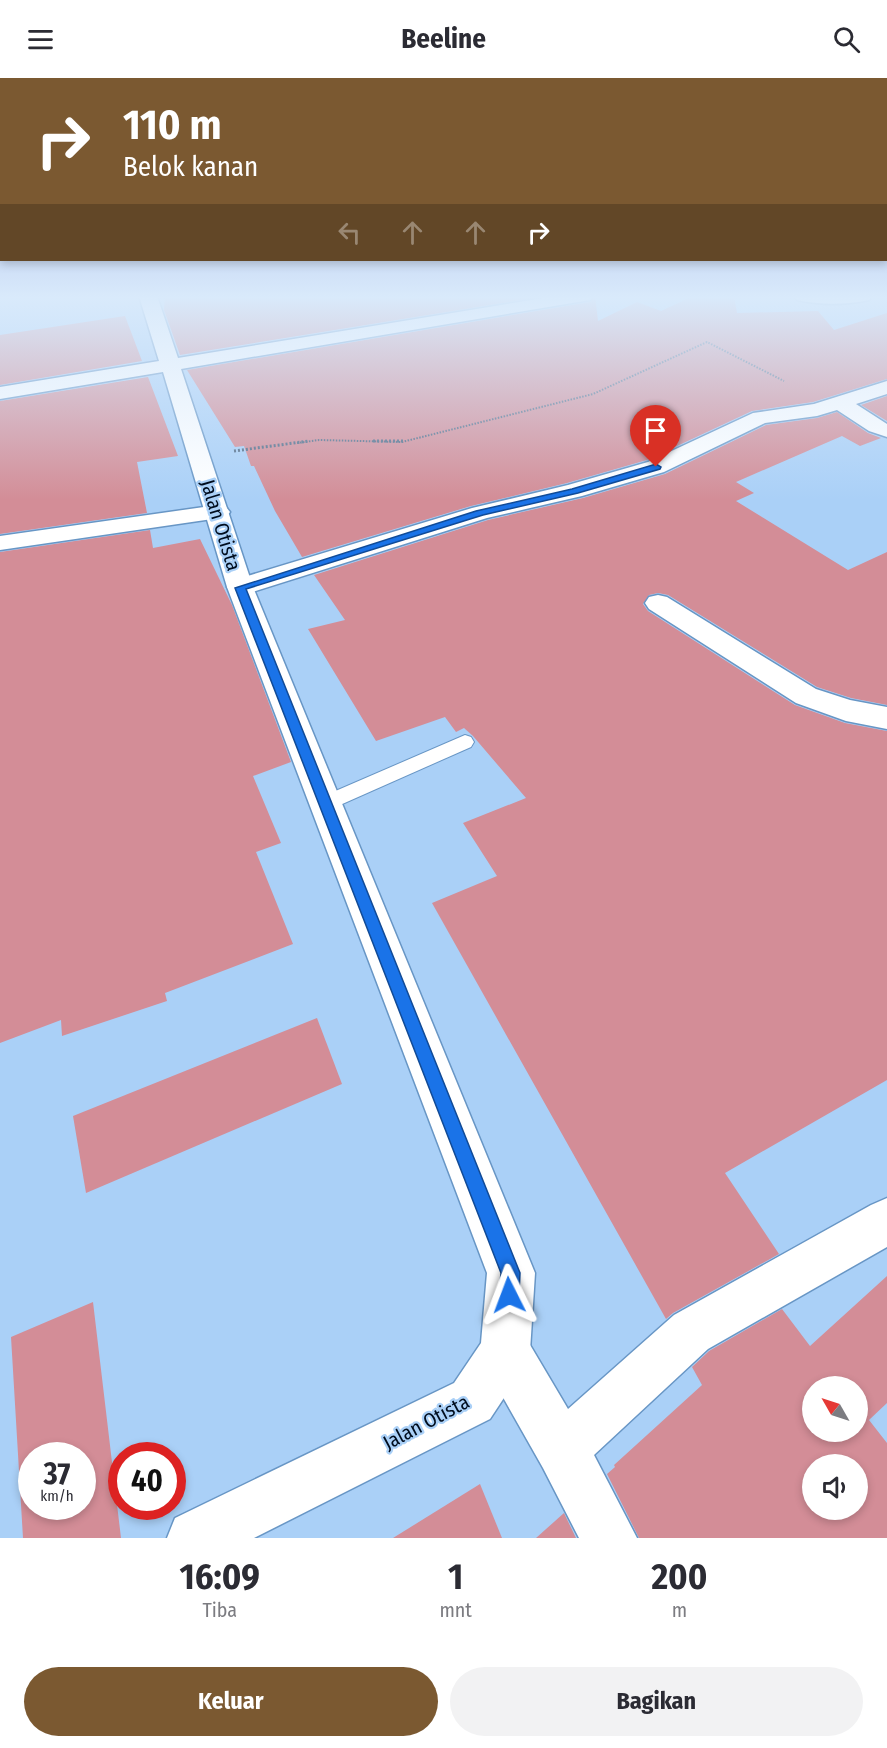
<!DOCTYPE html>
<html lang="id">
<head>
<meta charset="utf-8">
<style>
  body { margin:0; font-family:"Fira Sans Condensed",sans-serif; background:#f2f2f3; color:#2b2b33; height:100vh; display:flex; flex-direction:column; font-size:22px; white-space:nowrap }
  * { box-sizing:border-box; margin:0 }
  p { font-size:20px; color:#7c7c81 }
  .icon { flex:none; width:33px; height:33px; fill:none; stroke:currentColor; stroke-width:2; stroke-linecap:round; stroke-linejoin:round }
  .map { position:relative; height:1460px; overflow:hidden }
  .panel { display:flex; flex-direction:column; background:#fff; flex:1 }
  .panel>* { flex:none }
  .banner { position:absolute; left:0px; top:0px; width:888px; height:183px; box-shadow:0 3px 9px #0003; background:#7b5931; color:#fff; overflow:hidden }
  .needle { width:39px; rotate:309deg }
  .controls { position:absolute; left:802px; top:1298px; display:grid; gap:12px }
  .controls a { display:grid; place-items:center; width:66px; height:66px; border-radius:50%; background:#fff; box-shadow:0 3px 9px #0003; font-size:30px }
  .speed { position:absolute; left:18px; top:1364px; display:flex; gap:12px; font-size:30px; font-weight:700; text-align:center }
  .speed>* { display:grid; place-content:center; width:78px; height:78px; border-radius:50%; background:#fff; box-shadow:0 3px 9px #0003; line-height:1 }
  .speed small { font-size:15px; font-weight:400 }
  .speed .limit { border:9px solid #d22; background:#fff; color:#111 }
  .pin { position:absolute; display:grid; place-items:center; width:51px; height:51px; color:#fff; margin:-62px -26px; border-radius:50% 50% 50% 0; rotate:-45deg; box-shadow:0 0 6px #0007 }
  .pin .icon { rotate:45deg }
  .me { position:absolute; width:66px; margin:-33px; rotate:357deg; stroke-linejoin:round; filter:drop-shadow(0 0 4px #0008) }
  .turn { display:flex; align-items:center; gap:21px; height:126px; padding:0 24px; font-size:27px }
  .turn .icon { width:78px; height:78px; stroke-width:2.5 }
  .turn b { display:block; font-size:42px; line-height:51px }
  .lanes { display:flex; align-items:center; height:57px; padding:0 24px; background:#0003; justify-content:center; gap:30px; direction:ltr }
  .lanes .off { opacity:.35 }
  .eta { display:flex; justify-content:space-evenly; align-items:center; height:102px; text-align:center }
  .eta b { font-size:36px; font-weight:700; line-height:42px }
  .button { display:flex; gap:12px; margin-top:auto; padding:12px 24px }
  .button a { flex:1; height:69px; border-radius:36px; background:#7b5931; color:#fff; font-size:24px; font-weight:700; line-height:69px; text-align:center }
  .button a+a { background:#f2f2f3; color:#2b2b33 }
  header { display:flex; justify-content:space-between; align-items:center; height:78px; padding:0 24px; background:#fff; font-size:27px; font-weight:700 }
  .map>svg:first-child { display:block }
  .building { fill:#d38d97; fill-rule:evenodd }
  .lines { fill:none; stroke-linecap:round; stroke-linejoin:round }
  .service-casing { stroke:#6896c5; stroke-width:2 }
  .minor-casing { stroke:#6896c5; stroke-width:3 }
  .tertiary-casing { stroke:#6896c5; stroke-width:3 }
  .path-far1 { stroke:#526b86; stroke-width:2; stroke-dasharray:1.5 1.5; stroke-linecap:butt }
  .path { stroke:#526b86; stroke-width:3; stroke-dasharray:2 2; stroke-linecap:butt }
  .service { fill:#fff; fill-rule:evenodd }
  .minor { fill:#fff; fill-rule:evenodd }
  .tertiary { fill:#fff; fill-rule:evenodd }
  .route { fill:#1a73e8; stroke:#114b97; stroke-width:1.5 }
  .labels { text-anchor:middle; stroke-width:4.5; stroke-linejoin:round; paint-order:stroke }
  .street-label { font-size:20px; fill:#000d1e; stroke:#aad0f7 }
</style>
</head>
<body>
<header><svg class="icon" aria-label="menu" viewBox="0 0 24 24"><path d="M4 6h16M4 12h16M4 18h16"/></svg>Beeline<svg class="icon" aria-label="search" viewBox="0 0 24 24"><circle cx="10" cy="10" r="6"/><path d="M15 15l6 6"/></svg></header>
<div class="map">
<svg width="887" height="1460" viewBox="0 0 887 1460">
  <rect width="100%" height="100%" fill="#aad0f7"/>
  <g class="building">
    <path d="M165 218H545L180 277 164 232Z"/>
    <path d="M595 218 598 243 637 224 661 233 693 218H734L737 235 818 233 834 252 887 235V301L813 324 752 333 647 382 567 405 471 428 302 479 275 433 254 388H251L244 368 235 369 187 292 590 224Z"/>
    <path d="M125 238 142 283 0 307V257Z"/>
    <path d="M148 299 178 378 137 384 147 435 0 456V323Z"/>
    <path d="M887 318V343L861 327Z"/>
    <path d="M837 334 868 355 881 360 860 368 842 358 736 404 754 415 736 423 848 492 887 474V627L851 620 817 609 668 517 658 515 649 517 643 526 648 533 795 627 845 645 887 653V1002L725 1095 779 1176 673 1235 666 1241 432 825 497 798 463 745 526 720 473 658 464 650 456 654 445 639 376 663 308 551 345 542 314 497 488 442 583 420 665 396 766 347 817 340Z"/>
    <path d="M150 452 153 470 200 461 232 527 291 684 253 698 281 765 256 774 293 866 165 915 167 923 62 958 61 942 0 965V474Z"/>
    <path d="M317 940 342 1006 86 1115 73 1038Z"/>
    <path d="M887 1198V1325L869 1342 887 1365V1460H639L607 1396 615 1389 614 1387 702 1307 692 1289 709 1273 782 1231 810 1268ZM813 1308H858V1353H813ZM813 1386H858V1431H813Z"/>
    <path d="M93 1224 121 1460H23L11 1259ZM32 1377H82V1428H32Z"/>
    <path d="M480 1406 502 1460H393Z"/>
    <path d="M564 1435 576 1460H536Z"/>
  </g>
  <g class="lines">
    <g class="service-casing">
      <path id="service" d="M465 657 471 659 474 664 471 669 331 731 324 734 317 731 314 726 317 721Z"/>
    </g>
    <g class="minor-casing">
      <g id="minor">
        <path d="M887 303V316L856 326 887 346V359L869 353 837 332 817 338 765 345 664 394 582 418 487 440 249 515 240 517 231 515 227 509 231 503 472 430 568 407 648 384 753 335 814 326Z"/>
        <path d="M218 427 226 429 230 434 226 439 0 472V458Z"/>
        <path d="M658 517 667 519 816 611 850 622 887 629V651L846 643 796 625 649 531 645 525 649 519Z"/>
        <path d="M887 1120V1169L708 1271 594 1377 637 1460H579L543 1390 487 1291 480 1273 487 1255 505 1248 523 1255 568 1331 674 1237 871 1127Z"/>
      </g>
    </g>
    <g class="tertiary-casing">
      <g id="tertiary">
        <path d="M139 218H157L178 280 556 218H593L590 222 584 223 181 291 253 509 535 1195 530 1273 523 1291 490 1341 254 1460H167L175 1440 454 1305 481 1265 487 1195 227 509 163 294 0 321V309L159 283Z"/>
        <path d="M795 218H872L869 222C846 227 820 227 797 222Z"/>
      </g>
    </g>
    <path class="path-far1" d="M297 365 319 362 402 364 593 316 707 264 784 303"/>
    <g class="path">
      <path d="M373 363H405"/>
      <path d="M234 373 309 363"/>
    </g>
    <use href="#service" class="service"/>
    <use href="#minor" class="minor"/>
    <use href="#tertiary" class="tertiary"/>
  </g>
  <linearGradient id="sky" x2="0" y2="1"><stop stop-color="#91a0df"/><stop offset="0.52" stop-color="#d9eafb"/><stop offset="1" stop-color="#d9eafb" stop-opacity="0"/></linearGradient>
  <rect width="887" height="422" fill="url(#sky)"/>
  <path class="route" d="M656 386 661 389 660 391 578 415 483 437 246 511 520 1195 519 1217 516 1224 509 1227 502 1224 499 1217 501 1195 235 510 476 433 572 411Z"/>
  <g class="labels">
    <g class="street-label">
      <text transform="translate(221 447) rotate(73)" y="7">Jalan Otista</text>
      <text transform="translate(426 1344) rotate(-28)" y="7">Jalan Otista</text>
    </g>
  </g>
</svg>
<div class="controls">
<a><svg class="needle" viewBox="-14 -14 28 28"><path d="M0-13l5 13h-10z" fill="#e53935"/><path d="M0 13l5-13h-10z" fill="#7c7c81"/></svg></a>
<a><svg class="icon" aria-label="sound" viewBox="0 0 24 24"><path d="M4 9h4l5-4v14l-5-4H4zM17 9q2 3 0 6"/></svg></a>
</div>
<div class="speed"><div>37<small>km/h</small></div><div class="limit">40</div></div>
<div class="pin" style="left:656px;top:389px;background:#d93025"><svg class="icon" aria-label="arrive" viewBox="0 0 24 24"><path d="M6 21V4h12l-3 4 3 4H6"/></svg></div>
<svg class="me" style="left:509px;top:1217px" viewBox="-20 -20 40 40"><path d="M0-17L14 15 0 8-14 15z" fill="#1a73e8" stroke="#fff" stroke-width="4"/></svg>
<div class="banner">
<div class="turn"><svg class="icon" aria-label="right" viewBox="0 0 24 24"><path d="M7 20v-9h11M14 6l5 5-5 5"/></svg><div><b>110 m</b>Belok kanan</div></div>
<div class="lanes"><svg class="icon off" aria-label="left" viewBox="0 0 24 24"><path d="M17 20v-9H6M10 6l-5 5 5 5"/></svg><svg class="icon off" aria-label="ahead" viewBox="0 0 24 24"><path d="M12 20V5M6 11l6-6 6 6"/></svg><svg class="icon off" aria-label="ahead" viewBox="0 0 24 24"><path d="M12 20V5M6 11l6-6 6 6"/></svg><svg class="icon" aria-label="right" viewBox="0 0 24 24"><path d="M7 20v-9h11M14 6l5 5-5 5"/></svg></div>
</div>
</div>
<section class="panel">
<div class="eta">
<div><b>16:09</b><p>Tiba</p></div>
<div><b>1</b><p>mnt</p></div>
<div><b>200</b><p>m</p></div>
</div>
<div class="button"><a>Keluar</a><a>Bagikan</a></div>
</section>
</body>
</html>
